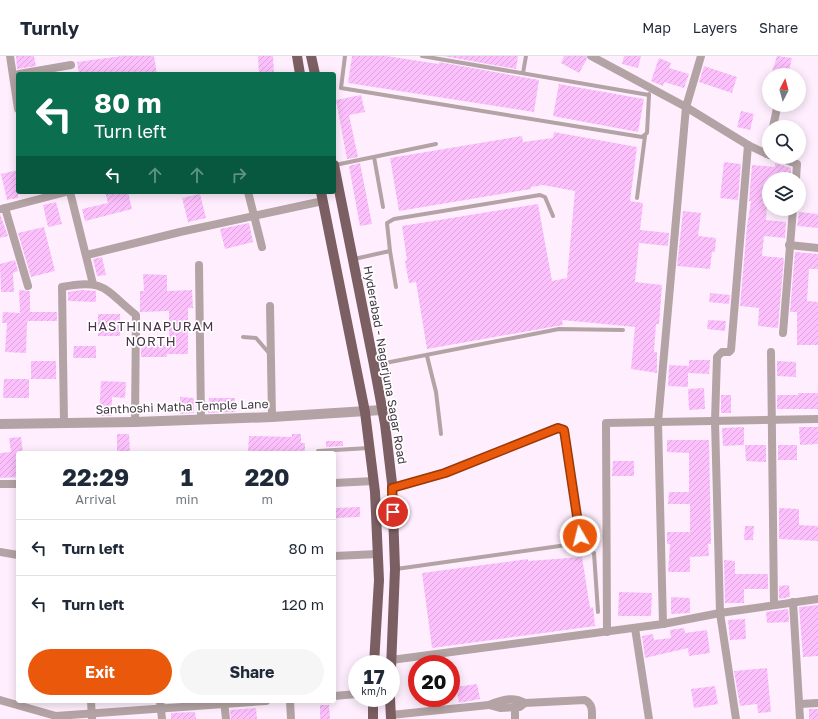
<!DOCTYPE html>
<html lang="en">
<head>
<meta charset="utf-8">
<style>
  body { margin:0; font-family:"Golos Text",sans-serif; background:#f6f6f7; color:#1f2937; height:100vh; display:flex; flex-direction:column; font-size:15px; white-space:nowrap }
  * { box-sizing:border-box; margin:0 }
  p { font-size:13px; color:#747a83 }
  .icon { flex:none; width:22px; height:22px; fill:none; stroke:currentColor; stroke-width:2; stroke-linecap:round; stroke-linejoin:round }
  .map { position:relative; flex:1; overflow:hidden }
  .panel { position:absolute; left:16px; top:395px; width:320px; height:252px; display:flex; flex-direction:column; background:#fff; border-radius:4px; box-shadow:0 2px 10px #0003 }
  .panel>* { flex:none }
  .banner { position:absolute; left:16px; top:16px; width:320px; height:122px; border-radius:4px; box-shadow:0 2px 10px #0003; background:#0b6e4f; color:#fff; overflow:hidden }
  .needle { width:26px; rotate:6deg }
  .controls { position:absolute; left:762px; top:12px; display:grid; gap:8px }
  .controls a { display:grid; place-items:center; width:44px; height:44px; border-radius:50%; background:#fff; box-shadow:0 2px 10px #0003; font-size:20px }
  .speed { position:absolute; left:348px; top:599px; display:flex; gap:8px; font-size:20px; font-weight:700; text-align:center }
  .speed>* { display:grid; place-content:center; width:52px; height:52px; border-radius:50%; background:#fff; box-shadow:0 2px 10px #0003; line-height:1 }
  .speed small { font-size:10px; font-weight:400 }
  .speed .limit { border:6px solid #d22; background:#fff; color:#111 }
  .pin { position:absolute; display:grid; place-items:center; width:34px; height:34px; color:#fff; margin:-17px; border:2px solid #fff; border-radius:50%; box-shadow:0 1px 4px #0007 }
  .me { position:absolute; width:44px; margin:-22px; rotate:352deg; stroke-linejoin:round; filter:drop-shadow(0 0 3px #0008) }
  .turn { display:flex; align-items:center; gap:14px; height:84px; padding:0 12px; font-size:18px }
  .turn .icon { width:52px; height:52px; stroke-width:2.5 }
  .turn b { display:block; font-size:28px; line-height:34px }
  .lanes { display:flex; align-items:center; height:38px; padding:0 12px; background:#0003; justify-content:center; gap:20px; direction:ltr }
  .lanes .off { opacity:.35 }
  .eta { display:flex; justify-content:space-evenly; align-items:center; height:68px; text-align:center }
  .eta b { font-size:24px; font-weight:700; line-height:28px }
  .action { display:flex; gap:8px; margin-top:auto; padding:8px 12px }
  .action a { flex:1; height:46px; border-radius:24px; background:#ea580c; color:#fff; font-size:16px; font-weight:700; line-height:46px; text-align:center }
  .action a+a { background:#f6f6f7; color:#1f2937 }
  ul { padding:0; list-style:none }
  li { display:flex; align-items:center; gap:12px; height:56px; padding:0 12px; border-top:1px solid #e0e1e3 }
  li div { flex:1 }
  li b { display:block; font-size:15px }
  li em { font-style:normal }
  header { display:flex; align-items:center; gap:24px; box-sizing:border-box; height:56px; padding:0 20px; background:#fff; border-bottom:1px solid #e0e1e3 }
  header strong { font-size:19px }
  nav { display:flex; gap:22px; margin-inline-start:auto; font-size:14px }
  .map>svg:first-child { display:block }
  .building { fill:url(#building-hatch) }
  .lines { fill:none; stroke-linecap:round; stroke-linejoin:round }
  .service { stroke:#b3a3a4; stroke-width:4 }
  .minor { stroke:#b3a3a4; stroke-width:8 }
  .tertiary { stroke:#b3a3a4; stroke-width:10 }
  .primary { stroke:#7b5f62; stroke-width:10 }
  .route-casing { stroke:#983908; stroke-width:10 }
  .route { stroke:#ea580c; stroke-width:7 }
  .labels { text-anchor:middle; stroke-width:3.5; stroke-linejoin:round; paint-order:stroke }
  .street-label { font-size:12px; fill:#413741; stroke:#fff }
  .neighbourhood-label { font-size:13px; letter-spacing:1px; fill:#463346; stroke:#fff }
</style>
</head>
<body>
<header>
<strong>Turnly</strong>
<nav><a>Map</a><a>Layers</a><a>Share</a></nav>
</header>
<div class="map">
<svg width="818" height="663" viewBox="0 0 818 663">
  <defs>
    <pattern id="building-hatch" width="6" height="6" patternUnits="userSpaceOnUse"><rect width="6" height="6" fill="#fcc0fc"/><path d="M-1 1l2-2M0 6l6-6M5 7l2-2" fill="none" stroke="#d9a6d9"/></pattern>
  </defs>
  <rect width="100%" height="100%" fill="#ffeffe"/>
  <g class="building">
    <path d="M16 0H34L36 10 17 13Z"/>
    <path d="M122 0H154L157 18H79L77 6Z"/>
    <path d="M258 0H273L274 18H259Z"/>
    <path d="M352 0H386L439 8V6L539 24 534 56 348 27Z"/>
    <path d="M443 0H518L516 13Z"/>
    <path d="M564 0H586L587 3 579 17 561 7Z"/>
    <path d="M624 0H641L638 12 622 8Z"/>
    <path d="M777 0 792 2 788 19H771Z"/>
    <path d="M659 2 671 7 669 12 689 18 684 32 664 26 663 30 651 25Z"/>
    <path d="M704 10 737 21 732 37 699 26Z"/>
    <path d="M559 28 644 43 638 76 553 60Z"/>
    <path d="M361 39 365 56 349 59 358 101 347 103 336 44Z"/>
    <path d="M741 55 754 58 750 74 737 71Z"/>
    <path d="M554 76 637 91 630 145 643 147 640 174 669 177 668 190 639 187 635 226 662 229 659 268H656L654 296H657V317L631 313 635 271 562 264 563 269 427 293 416 226 409 227 405 205 407 204 402 170 538 148 552 225 567 222 575 135 543 129 531 131V133L399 155 390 102 522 80 523 86 553 82Z"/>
    <path d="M724 106 741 108 738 144 720 142Z"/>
    <path d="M360 107 372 168 360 170 349 110Z"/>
    <path d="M775 107 791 112V123H769L766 164 786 166 785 182 764 180 762 200 784 202 778 272 758 270 759 252 740 250 747 170 751 145H749L752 109 775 111Z"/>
    <path d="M18 114V142L7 144 1 118Z"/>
    <path d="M105 136H128L132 153 85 165 82 153 108 147Z"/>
    <path d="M200 138 206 162 188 166 182 142Z"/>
    <path d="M56 146 62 168 48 171 43 149Z"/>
    <path d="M683 155 701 157 698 180 716 182 715 196H712L710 213 677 210Z"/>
    <path d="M799 156 818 158V172L797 170Z"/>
    <path d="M0 158 8 180 0 182Z"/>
    <path d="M249 167 253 186 225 193 220 173Z"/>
    <path d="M44 171 55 215 31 221 18 177Z"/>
    <path d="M795 196 818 198V213H809L807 245 818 246V289H797V256H790Z"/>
    <path d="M102 201 106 219 97 220 93 203Z"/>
    <path d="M15 204 18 215 13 217 14 236H1L0 208Z"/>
    <path d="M143 218 167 219V235L192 234 193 252H188V298H167V301H141V288L169 289V255L140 256V235H144Z"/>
    <path d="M19 234 30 235V256H57V265H28L27 267 26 297 5 296 7 267H2L3 256 20 257Z"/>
    <path d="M81 234 96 235V246L68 245V236Z"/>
    <path d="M710 237 730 239 729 248 709 246Z"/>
    <rect x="98" y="258" width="22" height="22"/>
    <path d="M708 264 726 265 725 275 707 273Z"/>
    <path d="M74 290H96V302H73Z"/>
    <path d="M689 304H710L709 318 688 317V331L668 330 669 309 689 310Z"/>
    <rect x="31" y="305" width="25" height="18"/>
    <path d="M777 305 796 306V321L777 320Z"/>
    <path d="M4 323H29V342H3Z"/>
    <path d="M101 325 126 326 125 342 112 341V360H99Z"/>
    <path d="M704 332 705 353 689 354 688 333Z"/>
    <path d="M798 337H818V353H777V339H798Z"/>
    <rect x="721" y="339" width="10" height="18"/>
    <path d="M180 341 194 342V357L180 358Z"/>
    <path d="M209 342H235V356L208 357Z"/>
    <path d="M744 371V389L723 390 722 372Z"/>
    <path d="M799 371H818V388L800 389Z"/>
    <path d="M117 378H129L130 397H117Z"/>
    <path d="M292 378H301V387H305V397L248 396 249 380 292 381Z"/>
    <path d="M21 381 23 397H18V421L0 422V397L11 396 9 382Z"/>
    <path d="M667 384H709L711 488H708L709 500 690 501V516H668L670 488H667V476H690V448H668L669 436H689V397L667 396Z"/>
    <path d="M326 385H343V390L326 391Z"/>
    <path d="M745 389H766V406L746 405Z"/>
    <rect x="778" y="389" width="19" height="15"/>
    <path d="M613 405H634V420H612Z"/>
    <path d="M360 451V461L334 462V452Z"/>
    <path d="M779 452 799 453V469L818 470V485L779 483Z"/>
    <path d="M745 470H754L753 484H744Z"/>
    <path d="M582 501 590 552 593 551 595 570 432 592 422 517 528 503V505Z"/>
    <path d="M724 504 735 505V518H768V533H744V547H725Z"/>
    <path d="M789 529 790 541 779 543V530Z"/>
    <path d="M619 536 652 537 651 560H618Z"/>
    <path d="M671 541 690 542V557L671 558Z"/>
    <path d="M818 549V600L803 601 799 551Z"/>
    <path d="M788 553 789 566 767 567 766 556Z"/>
    <path d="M745 563 746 583 730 584 728 564Z"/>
    <path d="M684 572 685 577 707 574 710 597 689 600 688 592 645 602 642 580 653 578 654 584 671 582 670 574Z"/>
    <path d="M767 612 771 656 758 657 757 648 740 650 734 615Z"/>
    <path d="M477 628 480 643 459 647 456 631Z"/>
    <path d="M715 630 718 648 694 652 691 633Z"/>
    <path d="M320 649H329L330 663H320Z"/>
    <path d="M256 652 257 663H231L230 654Z"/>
    <rect x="809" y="653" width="9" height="10"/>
    <path d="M195 656 196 663H171V657Z"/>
  </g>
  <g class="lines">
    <g class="service">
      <path d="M345 0 341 32 642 81 647 77 649 39"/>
      <path d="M422 0 649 39V38"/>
      <path d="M523 17 526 0"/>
      <path d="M374 101 383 151"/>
      <path d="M335 109 436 88"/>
      <path d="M637 142 645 80"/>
      <path d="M390 195 396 231"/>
      <path d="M354 203 390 195 387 167 394 163 540 139 545 141 553 160"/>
      <path d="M243 281 256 282 269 297"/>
      <path d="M427 300 436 336 441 378"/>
      <path d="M375 309 559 273 623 274"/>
      <path d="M318 395 369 392"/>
      <path d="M393 432 445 417 558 372 564 375 580 480 585 491 594 497 598 556"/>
      <path d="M396 513 581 487"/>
    </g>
    <g class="minor">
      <path d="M10 0 18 53"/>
      <path d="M591 0 686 51 658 366 663 568"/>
      <path d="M701 0 686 51 748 89 769 99"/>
      <path d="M19 18 71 9"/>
      <path d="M773 71 777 52"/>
      <path d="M767 98 769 89"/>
      <path d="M777 101 797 108 796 123"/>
      <path d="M70 136 93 228"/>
      <path d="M248 136 262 191"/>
      <path d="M5 152 28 230"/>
      <path d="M1 153 66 136"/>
      <path d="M789 189 818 192"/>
      <path d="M87 199 180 176 323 145"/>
      <path d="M199 209 201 364"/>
      <path d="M270 250 272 361"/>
      <path d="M783 277 793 153"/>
      <path d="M771 296 774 549"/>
      <path d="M64 368 62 231C105 222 105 234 136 259L135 366"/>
      <path d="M334 427 374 425"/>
      <path d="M0 428H18"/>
      <path d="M0 496 18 499"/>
      <path d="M334 500 378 498"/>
      <path d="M793 546 800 663"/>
      <path d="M635 572 649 663"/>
      <path d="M607 576 606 367 818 363"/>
      <path d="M391 604 663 568 720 557 818 543"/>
      <path d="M334 640 357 638"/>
      <path d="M0 644 56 660 266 645"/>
      <path d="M91 645 92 663"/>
      <path d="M160 645 162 663"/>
      <path d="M224 645 226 663"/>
      <path d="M290 645 291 663"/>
      <path d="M525 647 520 651 500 652 489 649C501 644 513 640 525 647L585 644C593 648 592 655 592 663"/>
      <path d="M800 648 818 647"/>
      <path d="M515 651V663"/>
      <path d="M391 659 489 649"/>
      <path d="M736 663 720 557 715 365 717 301 722 296H729L731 294 748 89"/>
    </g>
    <path class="tertiary" d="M0 368 135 366 272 361 382 354"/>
    <g class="primary">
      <path d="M297 0 300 18"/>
      <path d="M311 0 315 18"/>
      <path d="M334 109 374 309 385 368 392 427 395 513 391 612"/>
      <path d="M321 136 365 356 375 436 379 524 374 608"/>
      <path d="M373 642V663"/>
      <path d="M390 642 391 663"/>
    </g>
  </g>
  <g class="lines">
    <g class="route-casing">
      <path id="route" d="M393 456 392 432 445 417 558 372 564 374 580 480"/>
    </g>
    <use href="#route" class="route"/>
  </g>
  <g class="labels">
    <g class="street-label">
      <text transform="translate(385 309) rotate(80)" y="4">Hyderabad - Nagarjuna Sagar Road</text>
      <text transform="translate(182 351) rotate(-2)" y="4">Santhoshi Matha Temple Lane</text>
    </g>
    <g class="neighbourhood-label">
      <text x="151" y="275">HASTHINAPURAM<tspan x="151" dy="15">NORTH</tspan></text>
    </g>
  </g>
</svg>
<div class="controls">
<a><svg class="needle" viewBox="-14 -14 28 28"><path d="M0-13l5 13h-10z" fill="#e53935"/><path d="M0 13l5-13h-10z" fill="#747a83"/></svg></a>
<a><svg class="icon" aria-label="search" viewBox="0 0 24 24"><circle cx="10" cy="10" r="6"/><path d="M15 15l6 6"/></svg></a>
<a><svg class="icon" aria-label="layers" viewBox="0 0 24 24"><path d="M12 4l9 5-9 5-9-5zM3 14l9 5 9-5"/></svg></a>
</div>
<div class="speed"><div>17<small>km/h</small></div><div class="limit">20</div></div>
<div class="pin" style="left:393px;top:456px;background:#d93025"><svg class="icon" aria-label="arrive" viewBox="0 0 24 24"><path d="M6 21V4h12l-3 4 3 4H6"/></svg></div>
<svg class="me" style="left:580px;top:480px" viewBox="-20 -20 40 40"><circle r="17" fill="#ea580c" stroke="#fff" stroke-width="3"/><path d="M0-11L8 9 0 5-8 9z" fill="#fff"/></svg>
<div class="banner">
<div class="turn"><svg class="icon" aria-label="left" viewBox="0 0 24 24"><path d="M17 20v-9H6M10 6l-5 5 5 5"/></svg><div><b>80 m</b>Turn left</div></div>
<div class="lanes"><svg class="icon" aria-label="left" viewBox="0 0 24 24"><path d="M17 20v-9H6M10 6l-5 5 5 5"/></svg><svg class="icon off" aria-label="ahead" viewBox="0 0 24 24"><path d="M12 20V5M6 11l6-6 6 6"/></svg><svg class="icon off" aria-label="ahead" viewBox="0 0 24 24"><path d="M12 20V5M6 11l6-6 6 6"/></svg><svg class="icon off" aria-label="right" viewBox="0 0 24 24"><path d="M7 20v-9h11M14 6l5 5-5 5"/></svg></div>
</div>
<section class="panel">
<div class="eta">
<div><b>22:29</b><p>Arrival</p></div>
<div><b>1</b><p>min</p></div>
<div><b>220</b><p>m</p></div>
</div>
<ul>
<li><svg class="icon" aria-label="left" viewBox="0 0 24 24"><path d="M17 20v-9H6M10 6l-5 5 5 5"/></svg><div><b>Turn left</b></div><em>80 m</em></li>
<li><svg class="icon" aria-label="left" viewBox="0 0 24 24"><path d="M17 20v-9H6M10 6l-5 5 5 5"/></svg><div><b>Turn left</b></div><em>120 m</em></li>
</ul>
<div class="action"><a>Exit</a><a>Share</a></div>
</section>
</div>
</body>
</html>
